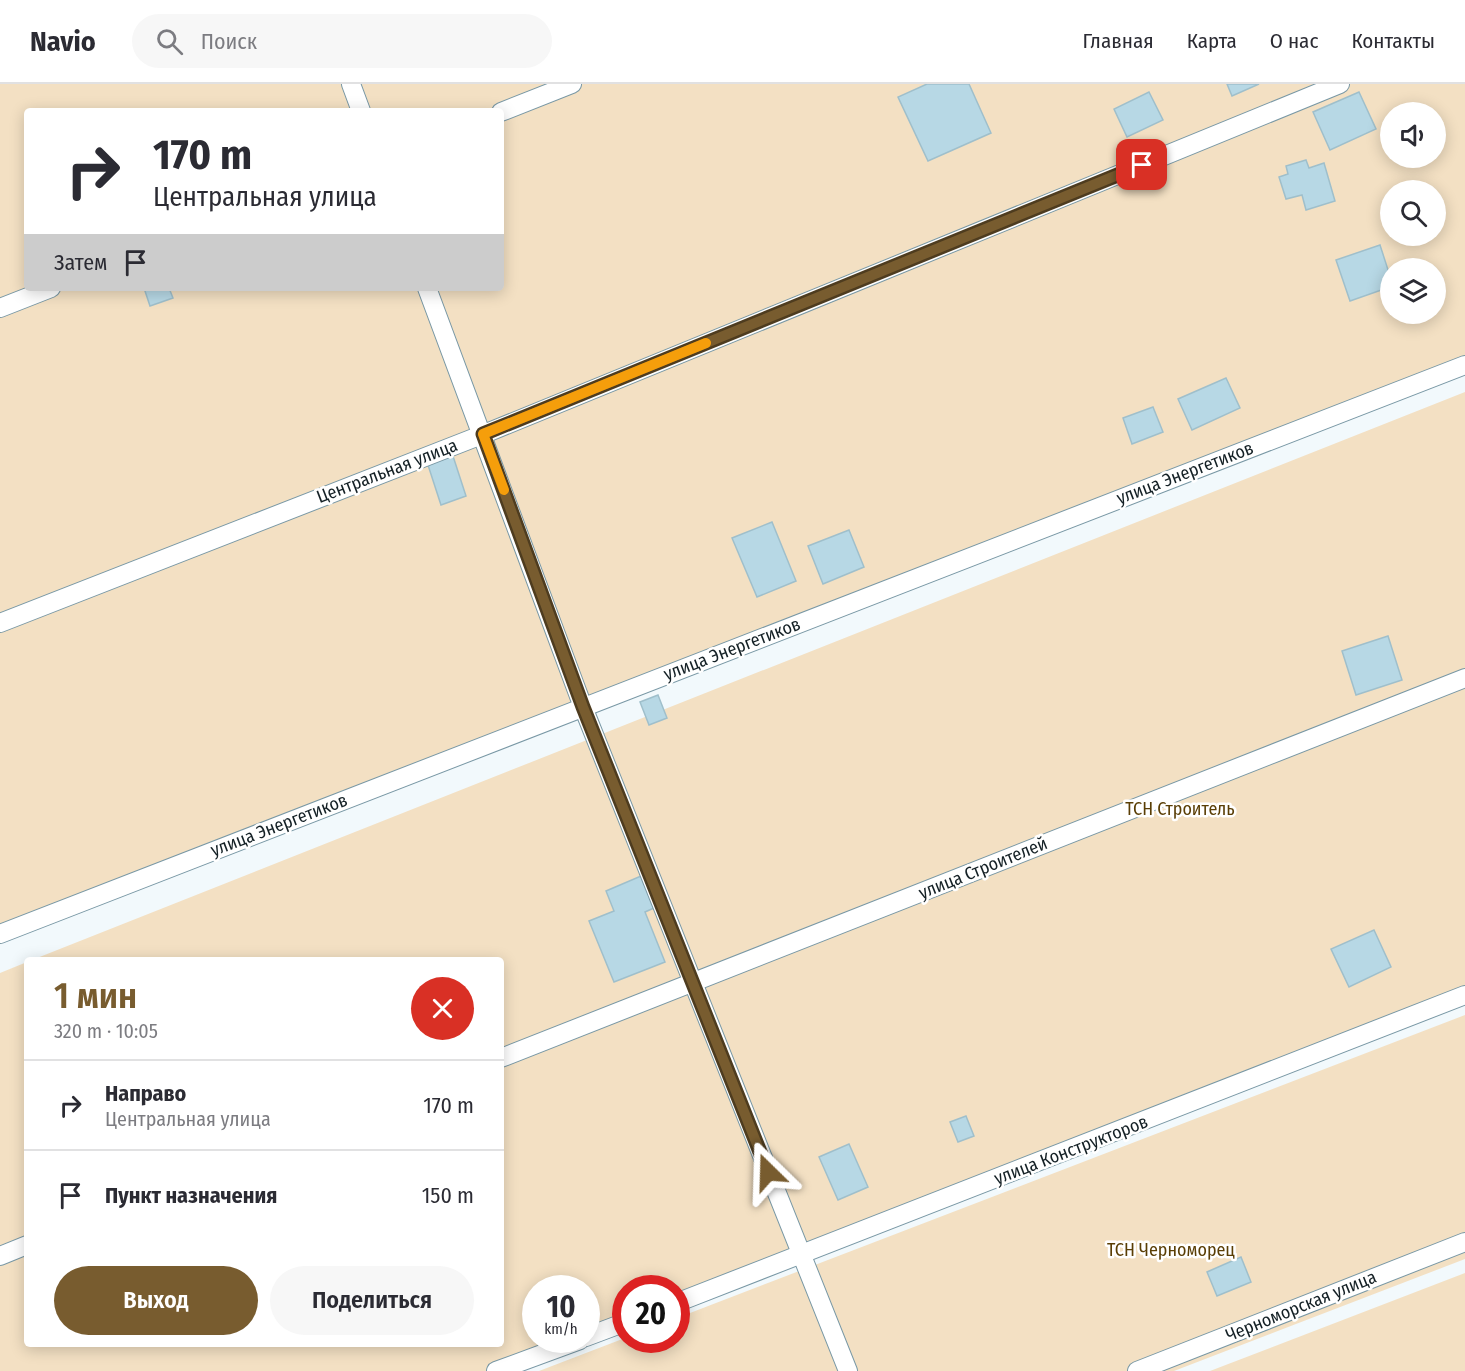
<!DOCTYPE html>
<html lang="ru">
<head>
<meta charset="utf-8">
<style>
  body { margin:0; font-family:"Fira Sans Condensed",sans-serif; background:#f7f7f7; color:#2b2b33; height:100vh; display:flex; flex-direction:column; font-size:22px; white-space:nowrap }
  * { box-sizing:border-box; margin:0 }
  p { font-size:20px; color:#7c7c81 }
  .icon { flex:none; width:33px; height:33px; fill:none; stroke:currentColor; stroke-width:2; stroke-linecap:round; stroke-linejoin:round }
  .map { position:relative; flex:1; overflow:hidden }
  .drawer { position:absolute; left:24px; top:873px; width:480px; height:390px; display:flex; flex-direction:column; background:#fff; border-radius:6px; box-shadow:0 3px 15px #0003 }
  .drawer>* { flex:none }
  .banner { position:absolute; left:24px; top:24px; width:480px; height:183px; border-radius:6px; box-shadow:0 3px 15px #0003; background:#fff; color:#2b2b33; overflow:hidden }
  .controls { position:absolute; left:1380px; top:18px; display:grid; gap:12px }
  .controls a { display:grid; place-items:center; width:66px; height:66px; border-radius:50%; background:#fff; box-shadow:0 3px 15px #0003; font-size:30px }
  .speed { position:absolute; left:522px; top:1191px; display:flex; gap:12px; font-size:30px; font-weight:700; text-align:center }
  .speed>* { display:grid; place-content:center; width:78px; height:78px; border-radius:50%; background:#fff; box-shadow:0 3px 15px #0003; line-height:1 }
  .speed small { font-size:15px; font-weight:400 }
  .speed .limit { border:9px solid #d22; background:#fff; color:#111 }
  .pin { position:absolute; display:grid; place-items:center; width:51px; height:51px; color:#fff; margin:-26px; border-radius:12px; box-shadow:0 3px 9px #0006 }
  .me { position:absolute; width:66px; margin:-33px; rotate:338deg; stroke-linejoin:round; filter:drop-shadow(0 0 4px #0008) }
  .turn { display:flex; align-items:center; gap:21px; height:126px; padding:0 30px; font-size:27px }
  .turn .icon { width:78px; height:78px; stroke-width:2.5 }
  .turn b { display:block; font-size:42px; line-height:51px }
  .then { display:flex; align-items:center; height:57px; padding:0 30px; background:#0003; gap:12px; font-size:22px }
  .round { display:grid; place-items:center; flex:none; width:63px; height:63px; border-radius:32px; background:#f7f7f7 }
  .overview { display:flex; align-items:center; justify-content:space-between; height:102px; padding:0 30px }
  h1 { font-size:36px; font-weight:600; line-height:45px; color:#785c2f }
  .primary-button { display:flex; gap:12px; margin-top:auto; padding:12px 30px }
  .primary-button a { flex:1; height:69px; border-radius:36px; background:#785c2f; color:#fff; font-size:24px; font-weight:600; line-height:69px; text-align:center }
  .primary-button a+a { background:#f7f7f7; color:#2b2b33 }
  ul { padding:0; list-style:none }
  li { display:flex; align-items:center; gap:18px; height:90px; padding:0 30px; border-top:2px solid #e1e1e2 }
  li div { flex:1 }
  li b { display:block; font-size:22px }
  li em { font-style:normal }
  header { display:flex; align-items:center; gap:36px; box-sizing:border-box; height:84px; padding:0 30px; background:#fff; border-bottom:2px solid #e1e1e2 }
  header strong { font-size:28px }
  nav { display:flex; gap:33px; margin-inline-start:auto; font-size:21px }
  .search { width:420px; height:54px; background:#f7f7f7; display:flex; align-items:center; gap:15px; box-sizing:border-box; padding:0 21px; border-radius:33px; color:#7c7c81; font-size:22px }
  .map>svg:first-child { display:block }
  .green { fill:#f3e0c3; fill-rule:evenodd }
  .building { fill:#b7d8e5; stroke:#9fbfcb; stroke-width:1.5 }
  .lines { fill:none; stroke-linecap:round; stroke-linejoin:round }
  .service-casing { stroke:#7998a5; stroke-width:20 }
  .service { stroke:#fff; stroke-width:18 }
  .route-casing { stroke:#4e3c1f; stroke-width:15 }
  .route { stroke:#785c2f; stroke-width:10 }
  .slow { stroke:#f59e0b; stroke-width:10 }
  .labels { text-anchor:middle; stroke-width:5; stroke-linejoin:round; paint-order:stroke }
  .street-label { font-size:18px; fill:#142025; stroke:#fff }
  .park-label { font-size:18px; fill:#5a3e05; stroke:#fff }
</style>
</head>
<body>
<header>
<strong>Navio</strong>
<div class="search"><svg class="icon" aria-label="search" viewBox="0 0 24 24"><circle cx="10" cy="10" r="6"/><path d="M15 15l6 6"/></svg>Поиск</div>
<nav><a>Главная</a><a>Карта</a><a>О нас</a><a>Контакты</a></nav>
</header>
<div class="map">
<svg width="1465" height="1287" viewBox="0 0 1465 1287">
  <rect width="100%" height="100%" fill="#f2f9fc"/>
  <g class="green">
    <path d="M0 0H1465V273L0 860ZM27 27H501V204H27ZM1390 28H1436V74H1390ZM1390 106H1436V152H1390ZM1390 184H1436V230H1390Z"/>
    <path d="M1465 308V919L677 1220 676 1204H626L625 1239 587 1254 586 1204H536V1256H583L501 1287H0V889L27 878V1260H501V876H32Z"/>
    <path d="M1465 931V1175L1174 1287H539L625 1254 676 1256 677 1234Z"/>
    <path d="M1465 1189V1287H1210Z"/>
  </g>
  <g class="building">
    <path d="M927 0H969L991 49 928 77 898 13Z"/>
    <path d="M1227 0H1259L1232 12Z"/>
    <path d="M1149 8 1163 36 1127 53 1114 25Z"/>
    <path d="M1359 8 1376 45 1330 66 1313 28Z"/>
    <path d="M1306 76 1309 84 1324 79 1335 117 1306 126 1302 111 1286 115 1279 93 1288 90 1286 82Z"/>
    <path d="M1380 161 1390 192V203L1350 217 1336 176Z"/>
    <path d="M144 204H169L173 214 150 222Z"/>
    <path d="M1226 294 1240 324 1192 346 1178 315Z"/>
    <path d="M1153 323 1163 348 1132 360 1123 334Z"/>
    <path d="M452 369 466 412 441 421 427 378Z"/>
    <path d="M772 438 796 497 757 513 732 454Z"/>
    <path d="M849 446 864 483 823 500 808 462Z"/>
    <path d="M1388 552 1402 596 1356 611 1342 567Z"/>
    <path d="M658 611 667 634 649 641 640 618Z"/>
    <path d="M641 792 654 824 645 828 665 878 614 898 589 837 614 827 606 807Z"/>
    <path d="M1374 846 1391 883 1349 903 1331 865Z"/>
    <path d="M966 1032 974 1052 958 1058 950 1038Z"/>
    <path d="M849 1060 868 1103 838 1116 819 1073Z"/>
    <path d="M1241 1173 1251 1198 1217 1212 1207 1188Z"/>
  </g>
  <g class="lines">
    <g class="service-casing">
      <g id="service">
        <path d="M351 0 361 27"/>
        <path d="M501 28 572 0"/>
        <path d="M427 204 583 623 848 1287"/>
        <path d="M0 224 51 204"/>
        <path d="M0 539 484 350 1340 0"/>
        <path d="M0 850 1465 281"/>
        <path d="M501 974 1465 594"/>
        <path d="M0 1172 27 1161"/>
        <path d="M676 1219 1465 911"/>
        <path d="M586 1253 626 1238"/>
        <path d="M496 1287 580 1256"/>
        <path d="M1137 1287 1465 1158"/>
      </g>
    </g>
    <use href="#service" class="service"/>
  </g>
  <g class="lines">
    <g class="route-casing">
      <path id="route" d="M768 1088 583 623 483 350 1142 81"/>
    </g>
    <use href="#route" class="route"/>
    <path class="slow" d="M504 406 483 350 706 259"/>
  </g>
  <g class="labels">
    <g class="street-label">
      <text transform="translate(387 387) rotate(-21)" y="6">Центральная улица</text>
      <text transform="translate(1185 389) rotate(-21)" y="6">улица Энергетиков</text>
      <text transform="translate(732 565) rotate(-21)" y="6">улица Энергетиков</text>
      <text transform="translate(279 741) rotate(-21)" y="6">улица Энергетиков</text>
      <text transform="translate(983 784) rotate(-22)" y="6">улица Строителей</text>
      <text transform="translate(1071 1066) rotate(-21)" y="6">улица Конструкторов</text>
      <text transform="translate(1301 1222) rotate(-22)" y="6">Черноморская улица</text>
    </g>
    <g class="park-label">
      <text x="1180" y="731">ТСН Строитель</text>
      <text x="1171" y="1172">ТСН Черноморец</text>
    </g>
  </g>
</svg>
<div class="controls">
<a><svg class="icon" aria-label="sound" viewBox="0 0 24 24"><path d="M4 9h4l5-4v14l-5-4H4zM17 9q2 3 0 6"/></svg></a>
<a><svg class="icon" aria-label="search" viewBox="0 0 24 24"><circle cx="10" cy="10" r="6"/><path d="M15 15l6 6"/></svg></a>
<a><svg class="icon" aria-label="layers" viewBox="0 0 24 24"><path d="M12 4l9 5-9 5-9-5zM3 14l9 5 9-5"/></svg></a>
</div>
<div class="speed"><div>10<small>km/h</small></div><div class="limit">20</div></div>
<div class="pin" style="left:1142px;top:81px;background:#d93025"><svg class="icon" aria-label="arrive" viewBox="0 0 24 24"><path d="M6 21V4h12l-3 4 3 4H6"/></svg></div>
<svg class="me" style="left:768px;top:1088px" viewBox="-20 -20 40 40"><path d="M0-17L14 15 0 8-14 15z" fill="#785c2f" stroke="#fff" stroke-width="4"/></svg>
<div class="banner">
<div class="turn"><svg class="icon" aria-label="right" viewBox="0 0 24 24"><path d="M7 20v-9h11M14 6l5 5-5 5"/></svg><div><b>170 m</b>Центральная улица</div></div>
<div class="then">Затем<svg class="icon" aria-label="arrive" viewBox="0 0 24 24"><path d="M6 21V4h12l-3 4 3 4H6"/></svg></div>
</div>
<section class="drawer">
<div class="overview"><div><h1>1 мин</h1><p>320 m · 10:05</p></div><a class="round" style="background:#d93025;color:#fff"><svg class="icon" aria-label="close" viewBox="0 0 24 24"><path d="M6 6l12 12M18 6L6 18"/></svg></a></div>
<ul>
<li><svg class="icon" aria-label="right" viewBox="0 0 24 24"><path d="M7 20v-9h11M14 6l5 5-5 5"/></svg><div><b>Направо</b><p>Центральная улица</p></div><em>170 m</em></li>
<li><svg class="icon" aria-label="arrive" viewBox="0 0 24 24"><path d="M6 21V4h12l-3 4 3 4H6"/></svg><div><b>Пункт назначения</b></div><em>150 m</em></li>
</ul>
<div class="primary-button"><a>Выход</a><a>Поделиться</a></div>
</section>
</div>
</body>
</html>
